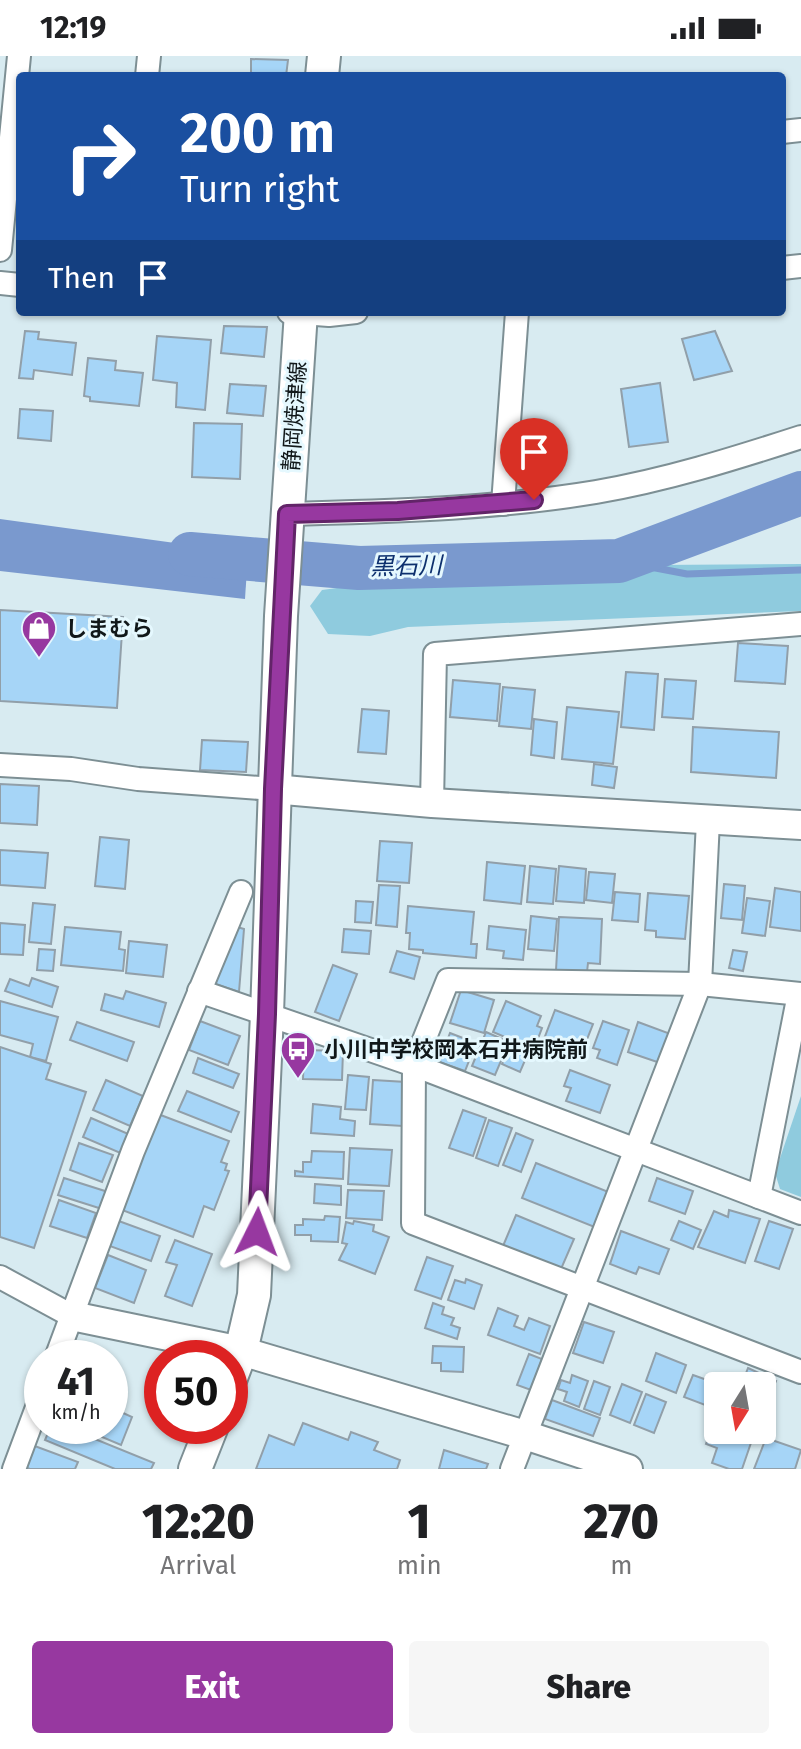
<!DOCTYPE html>
<html lang="en">
<head>
<meta charset="utf-8">
<style>
  body { margin:0; font-family:"Fira Sans","Noto Sans JP",sans-serif; background:#f6f6f6; color:#202124; height:100vh; display:flex; flex-direction:column; font-size:30px; white-space:nowrap }
  * { box-sizing:border-box; margin:0 }
  p { font-size:26px; color:#757577 }
  .icon { flex:none; width:44px; height:44px; fill:none; stroke:currentColor; stroke-width:2; stroke-linecap:round; stroke-linejoin:round }
  .map { position:relative; height:1413px; overflow:hidden }
  .side { display:flex; flex-direction:column; background:#fff; flex:1 }
  .side>* { flex:none }
  .hud { position:absolute; left:16px; top:16px; width:770px; height:244px; border-radius:8px; box-shadow:0 2px 6px #0004; background:#1a4fa0; color:#fff; overflow:hidden }
  .needle { width:52px; rotate:191deg }
  .controls { position:absolute; left:704px; top:1316px; display:grid; gap:16px }
  .controls a { display:grid; place-items:center; width:72px; height:72px; border-radius:8px; background:#fff; box-shadow:0 2px 6px #0004; font-size:40px }
  .speed { position:absolute; left:24px; top:1284px; display:flex; gap:16px; font-size:40px; font-weight:700; text-align:center }
  .speed>* { display:grid; place-content:center; width:104px; height:104px; border-radius:50%; background:#fff; box-shadow:0 2px 6px #0004; line-height:1 }
  .speed small { font-size:20px; font-weight:400 }
  .speed .limit { border:12px solid #d22; background:#fff; color:#111 }
  .pin { position:absolute; display:grid; place-items:center; width:68px; height:68px; color:#fff; margin:-82px -34px; border-radius:50% 50% 50% 0; rotate:-45deg; box-shadow:0 0 8px #0007 }
  .pin .icon { rotate:45deg }
  .me { position:absolute; width:88px; margin:-44px; rotate:3deg; stroke-linejoin:round; filter:drop-shadow(0 0 6px #0008) }
  .turn { display:flex; align-items:center; gap:28px; height:168px; padding:0 32px; font-size:36px }
  .turn .icon { width:104px; height:104px; stroke-width:2.5 }
  .turn b { display:block; font-size:56px; line-height:68px }
  .then { display:flex; align-items:center; height:76px; padding:0 32px; background:#0003; gap:16px; font-size:30px }
  .eta { display:flex; justify-content:space-evenly; align-items:center; height:136px; text-align:center }
  .eta b { font-size:48px; font-weight:800; line-height:56px }
  .button { display:flex; gap:16px; margin-top:auto; padding:16px 32px }
  .button a { flex:1; height:92px; border-radius:8px; background:#9738a0; color:#fff; font-size:32px; font-weight:800; line-height:92px; text-align:center }
  .button a+a { background:#f6f6f6; color:#202124 }
  .status { display:flex; justify-content:space-between; align-items:center; height:56px; padding:0 40px; background:#fff; direction:ltr }
  .status svg { height:22px; fill:currentColor }
  .map>svg:first-child { display:block }
  .green { fill:#8fcbde }
  .water { fill:#7a99ce }
  .lines { fill:none; stroke-linecap:round; stroke-linejoin:round }
  .stream { stroke:#7a99ce; stroke-width:7 }
  .river { stroke:#7a99ce; stroke-width:44 }
  .building { fill:#a6d5f7; stroke:#919fa9; stroke-width:2 }
  .minor-casing { stroke:#7d8f94; stroke-width:26 }
  .tertiary-casing { stroke:#7d8f94; stroke-width:32 }
  .secondary-casing { stroke:#7d8f94; stroke-width:36 }
  .minor { stroke:#fff; stroke-width:22 }
  .tertiary { stroke:#fff; stroke-width:28 }
  .secondary { stroke:#fff; stroke-width:32 }
  .route-casing { stroke:#622468; stroke-width:20 }
  .route { stroke:#9738a0; stroke-width:14 }
  .labels { text-anchor:middle; stroke-width:6; stroke-linejoin:round; paint-order:stroke }
  .street-label { font-size:22px; fill:#11181a; stroke:#e5f8fe }
  .poi-label { font-size:22px; font-weight:bold; fill:#11181a; stroke:#e5f8fe; text-anchor:start }
  .water-label { font-size:24px; font-style:italic; fill:#0d306e; stroke:#e5f8fe }
</style>
</head>
<body>
<div class="status"><b>12:19</b><svg viewBox="0 0 49 12"><path d="M0 12V9h3v3zM5 12V6h3v6zM10 12V3h3v9zM15 12V0h3v12zM26 1h20v11H26zM47 4h2v5h-2z"/></svg></div>
<div class="map">
<svg width="801" height="1413" viewBox="0 0 801 1413">
  <rect width="100%" height="100%" fill="#d8ebf1"/>
  <g class="green">
    <path d="M801 508V555L408 571 370 580 328 578 310 550 322 534 500 510Z"/>
    <path d="M801 1040V1141L780 1133 775 1117Z"/>
  </g>
  <path class="water" d="M0 463 248 497 245 543 0 515Z"/>
  <g class="lines">
    <path class="stream" d="M619 505 687 518 801 514"/>
    <path class="river" d="M190 498 359 512 619 505 801 437"/>
  </g>
  <g class="building">
    <path d="M251 3 288 4 286 20H251Z"/>
    <path d="M224 270 267 271 264 301 221 297Z"/>
    <path d="M25 275 39 276 38 283 76 287 72 319 34 314 33 323 19 322Z"/>
    <path d="M715 275 732 315 694 324 682 283Z"/>
    <path d="M157 280 211 284 205 354 176 351 177 327 153 324Z"/>
    <path d="M88 302 116 305 115 314 143 317 139 350 90 345V341L84 340Z"/>
    <path d="M660 327 668 386 629 391 621 333Z"/>
    <path d="M230 328 266 330 263 360 227 357Z"/>
    <path d="M20 353 53 355 51 385 18 382Z"/>
    <path d="M194 367 242 368 240 423 192 421Z"/>
    <path d="M0 554 123 561 117 652 0 645Z"/>
    <path d="M738 587 788 590 785 628 735 625Z"/>
    <path d="M626 616 658 618 654 674 621 671Z"/>
    <path d="M665 623 696 625 693 663 662 661Z"/>
    <path d="M453 624 500 628 497 665 450 661Z"/>
    <path d="M503 631 535 634 531 673 499 670Z"/>
    <path d="M567 651 619 656 613 708 562 703Z"/>
    <path d="M362 653 389 655 386 698 358 696Z"/>
    <path d="M534 663 557 666 554 702 531 699Z"/>
    <path d="M693 671 779 676 776 722 691 716Z"/>
    <path d="M202 684 248 686 246 716 200 714Z"/>
    <path d="M594 708 617 711 614 732 592 729Z"/>
    <path d="M0 728 39 730 37 769 0 767Z"/>
    <path d="M100 781 129 784 125 833 95 830Z"/>
    <path d="M380 785 412 787 409 827 377 825Z"/>
    <path d="M0 794 48 797 45 832 0 829Z"/>
    <path d="M487 806 525 810 521 848 484 844Z"/>
    <path d="M530 810 556 813 553 848 527 846Z"/>
    <path d="M559 810 586 813 584 847 556 845Z"/>
    <path d="M589 816 615 818 612 847 586 844Z"/>
    <path d="M724 828 745 830 742 864 721 862Z"/>
    <path d="M379 829 400 830 397 871 376 869Z"/>
    <path d="M775 832 801 836V875L770 871Z"/>
    <path d="M615 836 640 838 638 866 612 864Z"/>
    <path d="M648 837 689 840 685 883 656 881V875L645 874Z"/>
    <path d="M747 842 770 845 765 880 742 877Z"/>
    <path d="M356 845 373 846 371 867 355 866Z"/>
    <path d="M33 847 55 849 51 888 29 886Z"/>
    <path d="M408 850 474 856 471 888H477L476 902 423 897V894L409 893 410 877H406Z"/>
    <path d="M531 860 557 863 554 895 528 893Z"/>
    <path d="M559 861 602 863 600 908 588 907 587 916 556 914Z"/>
    <path d="M0 867 25 869 23 899 0 898Z"/>
    <path d="M234 870 244 873 239 936 213 927Z"/>
    <path d="M489 870 526 874 523 904 503 902 504 895 487 893Z"/>
    <path d="M65 871 121 876 119 893 125 894 123 915 61 909Z"/>
    <path d="M344 873 371 875 369 898 342 896Z"/>
    <path d="M129 885 167 889 163 921 126 917Z"/>
    <path d="M39 893 55 894 53 915 37 914Z"/>
    <path d="M733 894 747 896 743 915 729 912Z"/>
    <path d="M397 895 420 901 414 923 390 916Z"/>
    <path d="M333 909 357 918 339 965 315 956Z"/>
    <path d="M32 922 58 931 52 951 5 935 10 923 29 930Z"/>
    <path d="M461 934 494 944 484 977 450 967Z"/>
    <path d="M126 935 166 947 159 971 101 954 105 938 123 943Z"/>
    <path d="M0 945 58 961 46 1005 30 1001 33 988 0 979Z"/>
    <path d="M506 945 541 960 537 970 542 972 534 993 493 976Z"/>
    <path d="M555 954 593 968 582 996 578 995 575 1003 541 991Z"/>
    <path d="M200 965 240 980 228 1009 189 994Z"/>
    <path d="M603 965 629 974 617 1009 597 1002 600 994 593 992Z"/>
    <path d="M77 966 134 986 127 1005 70 984Z"/>
    <path d="M638 966 676 980 666 1009 628 996Z"/>
    <path d="M486 976 509 986 495 1019 472 1010Z"/>
    <path d="M450 977 476 987 465 1015 439 1006Z"/>
    <path d="M511 987 529 995 520 1016 502 1008Z"/>
    <path d="M0 991 51 1008 46 1023 86 1036 34 1192 0 1181Z"/>
    <path d="M304 994 343 995 342 1024 303 1023Z"/>
    <path d="M198 1002 239 1018 233 1032 193 1017Z"/>
    <path d="M570 1014 610 1029 600 1057 566 1045 571 1032 564 1030Z"/>
    <path d="M348 1019 369 1021 366 1054 345 1053Z"/>
    <path d="M106 1024 143 1040 130 1070 93 1054Z"/>
    <path d="M373 1024 406 1026 403 1070 370 1068Z"/>
    <path d="M187 1035 239 1056 231 1076 178 1055Z"/>
    <path d="M313 1048 341 1051 340 1063 355 1065 354 1080 311 1077Z"/>
    <path d="M463 1054 486 1062 473 1100 449 1092Z"/>
    <path d="M158 1058 229 1085 221 1106 227 1108 225 1114 229 1115 214 1154 204 1150 193 1181 122 1154Z"/>
    <path d="M91 1062 133 1080 125 1099 83 1081Z"/>
    <path d="M489 1064 512 1072 498 1110 476 1102Z"/>
    <path d="M516 1077 533 1084 521 1116 503 1109Z"/>
    <path d="M79 1087 113 1099 102 1126 70 1114Z"/>
    <path d="M350 1092 392 1094 389 1130 348 1128Z"/>
    <path d="M312 1095 344 1096 343 1123 295 1120V1115L303 1116V1106H311Z"/>
    <path d="M536 1107 611 1137 597 1172 522 1142Z"/>
    <path d="M64 1122 108 1136 102 1153 58 1139Z"/>
    <path d="M657 1122 693 1135 685 1158 649 1145Z"/>
    <path d="M315 1128 341 1130V1149L314 1147Z"/>
    <path d="M348 1134 384 1135 382 1164 346 1162Z"/>
    <path d="M59 1144 96 1157 87 1182 50 1170Z"/>
    <path d="M729 1154 760 1163 745 1207 698 1191 714 1155 728 1161Z"/>
    <path d="M516 1159 574 1183 561 1213 503 1190Z"/>
    <path d="M325 1160 340 1161 338 1186 311 1185V1179H295V1169H303V1163L324 1164Z"/>
    <path d="M116 1164 160 1180 151 1205 107 1189Z"/>
    <path d="M354 1165 374 1169 373 1175 389 1181 375 1218 339 1204 347 1188 342 1187 346 1166 353 1168Z"/>
    <path d="M679 1165 701 1174 693 1193 671 1184Z"/>
    <path d="M769 1165 793 1173 779 1213 755 1205Z"/>
    <path d="M621 1175 669 1193 659 1218 639 1211 636 1218 610 1208Z"/>
    <path d="M175 1184 212 1198 192 1250 165 1240 177 1209 166 1206Z"/>
    <path d="M108 1199 146 1214 134 1247 95 1232Z"/>
    <path d="M427 1201 453 1210 441 1243 415 1234Z"/>
    <path d="M466 1223 482 1229 474 1253 448 1244 455 1224 465 1227Z"/>
    <path d="M433 1247 444 1251 442 1258 454 1262 451 1269 460 1272 457 1283 425 1272Z"/>
    <path d="M498 1252 518 1260 514 1270 524 1274 529 1262 550 1270 540 1298 488 1279Z"/>
    <path d="M584 1266 614 1276 603 1307 573 1297Z"/>
    <path d="M433 1290 464 1291 463 1316 441 1315V1307H432Z"/>
    <path d="M656 1297 686 1309 676 1337 646 1325Z"/>
    <path d="M529 1298 542 1303 531 1334 517 1329Z"/>
    <path d="M748 1312 776 1325 764 1351 762 1330H741Z"/>
    <path d="M572 1319 588 1325 579 1351 564 1345 567 1336 558 1333 561 1324 570 1327Z"/>
    <path d="M693 1319 721 1329 718 1330 713 1352 684 1341Z"/>
    <path d="M594 1325 610 1331 600 1359 584 1353Z"/>
    <path d="M622 1328 642 1336 630 1367 610 1359Z"/>
    <path d="M646 1338 666 1346 654 1377 634 1369Z"/>
    <path d="M552 1344 600 1362 593 1380 545 1363Z"/>
    <path d="M110 1351 132 1361 121 1389 76 1370H110Z"/>
    <path d="M717 1356 718 1374H744L754 1378 742 1413H729L712 1407 717 1392 706 1388Z"/>
    <path d="M303 1367 348 1384 351 1376 378 1386 374 1394 400 1404 397 1413H256L269 1379 294 1389Z"/>
    <path d="M51 1370H63L154 1407 151 1413H115L45 1384Z"/>
    <path d="M766 1382 801 1394 795 1413H754Z"/>
    <path d="M32 1389 78 1406 75 1413H30L24 1411Z"/>
    <path d="M444 1394 488 1408 486 1413H439Z"/>
  </g>
  <g class="lines">
    <g class="minor-casing">
      <g id="minor">
        <path d="M147 20 149 0"/>
        <path d="M782 76 801 74"/>
        <path d="M0 194 19 0"/>
        <path d="M782 212 801 210"/>
        <path d="M0 227 20 229"/>
        <path d="M289 256 329 259 356 256"/>
        <path d="M503 448 517 256"/>
        <path d="M287 458C390 455 494 453 596 436 666 424 733 403 801 381"/>
        <path d="M0 709 71 713 138 723 273 733"/>
        <path d="M432 747 435 598 801 568"/>
        <path d="M199 935 414 1009 801 1157"/>
        <path d="M801 938 700 928 448 924 414 1009 413 1167 801 1316"/>
        <path d="M759 1141 799 938"/>
        <path d="M0 1221 72 1260"/>
        <path d="M56 1302 133 1095 241 836"/>
        <path d="M14 1413 42 1338"/>
        <path d="M512 1413 700 928 708 765"/>
      </g>
    </g>
    <g class="tertiary-casing">
      <g id="tertiary">
        <path d="M273 733 432 747 801 769"/>
        <path d="M72 1260 241 1295 525 1379 628 1413"/>
      </g>
    </g>
    <g class="secondary-casing">
      <g id="secondary">
        <path d="M322 20 324 0"/>
        <path d="M230 1324 241 1295 254 1239 267 958 281 560 301 256"/>
        <path d="M195 1413 212 1370"/>
      </g>
    </g>
    <use href="#minor" class="minor"/>
    <use href="#tertiary" class="tertiary"/>
    <use href="#secondary" class="secondary"/>
  </g>
  <g class="lines">
    <g class="route-casing">
      <path id="route" d="M257 1176 267 958 273 733 287 458 398 455 534 444"/>
    </g>
    <use href="#route" class="route"/>
  </g>
  <defs>
    <g id="shop-pin" transform="scale(1.8)"><path d="M0 17L-7.5 6A9.5 9.5 0 1 1 7.5 6Z" fill="#9738a0" stroke="#e5f8fe"/><path d="M-5-2.5h2.3a2.7 3.5 0 0 1 5.4 0H5L5.5 6h-11ZM-1.5-2.5h3a1.5 2.3 0 0 0-3 0Z" fill="#fff"/></g>
    <g id="bus-pin" transform="scale(1.8)"><path d="M0 17L-7.5 6A9.5 9.5 0 1 1 7.5 6Z" fill="#9738a0" stroke="#e5f8fe"/><path d="M-5-6H5V4H4V6H2V4H-2V6H-4V4H-5ZM-3.5-4V0h7V-4ZM-3.5 1.2v1.5H-2V1.2ZM2 1.2v1.5H3.5V1.2Z" fill="#fff"/></g>
  </defs>
  <g fill-rule="evenodd">
    <use href="#shop-pin" x="39" y="572"/>
    <use href="#bus-pin" x="298" y="993"/>
  </g>
  <g class="labels">
    <g class="street-label">
      <text transform="translate(294 360) rotate(-86)" y="8">静岡焼津線</text>
    </g>
    <g class="poi-label">
      <text x="65" y="580">しまむら</text>
      <text x="324" y="1001">小川中学校岡本石井病院前</text>
    </g>
    <g class="water-label">
      <text transform="translate(406 510) rotate(-1)" y="8">黒石川</text>
    </g>
  </g>
</svg>
<div class="controls">
<a><svg class="needle" viewBox="-14 -14 28 28"><path d="M0-13l5 13h-10z" fill="#e53935"/><path d="M0 13l5-13h-10z" fill="#757577"/></svg></a>
</div>
<div class="speed"><div>41<small>km/h</small></div><div class="limit">50</div></div>
<div class="pin" style="left:534px;top:444px;background:#d93025"><svg class="icon" aria-label="arrive" viewBox="0 0 24 24"><path d="M6 21V4h12l-3 4 3 4H6"/></svg></div>
<svg class="me" style="left:257px;top:1176px" viewBox="-20 -20 40 40"><path d="M0-17L14 15 0 8-14 15z" fill="#9738a0" stroke="#fff" stroke-width="4"/></svg>
<div class="hud">
<div class="turn"><svg class="icon" aria-label="right" viewBox="0 0 24 24"><path d="M7 20v-9h11M14 6l5 5-5 5"/></svg><div><b>200 m</b>Turn right</div></div>
<div class="then">Then<svg class="icon" aria-label="arrive" viewBox="0 0 24 24"><path d="M6 21V4h12l-3 4 3 4H6"/></svg></div>
</div>
</div>
<section class="side">
<div class="eta">
<div><b>12:20</b><p>Arrival</p></div>
<div><b>1</b><p>min</p></div>
<div><b>270</b><p>m</p></div>
</div>
<div class="button"><a>Exit</a><a>Share</a></div>
</section>
</body>
</html>
